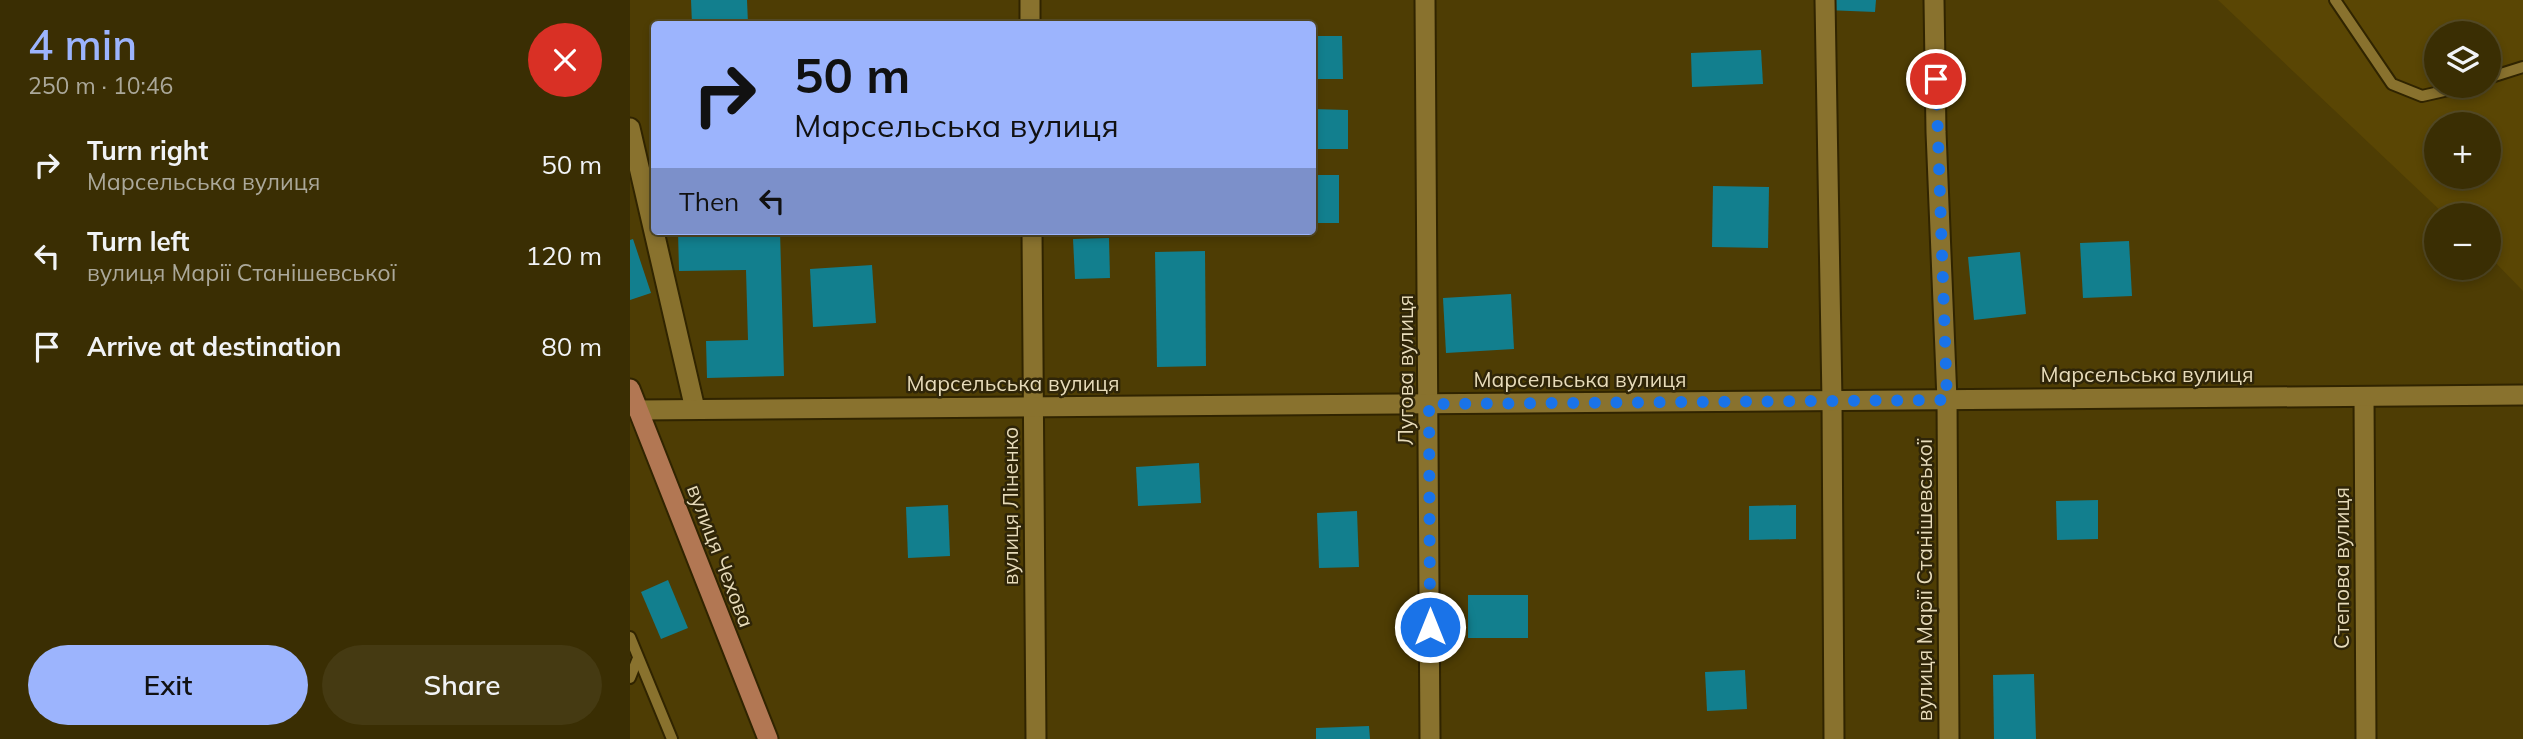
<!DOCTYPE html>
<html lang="en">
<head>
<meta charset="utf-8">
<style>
  body { margin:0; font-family:Mulish,sans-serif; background:#453a12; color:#f1f3f6; height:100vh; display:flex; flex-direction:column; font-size:26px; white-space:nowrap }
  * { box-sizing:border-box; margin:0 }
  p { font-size:23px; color:#aba89a }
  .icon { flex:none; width:38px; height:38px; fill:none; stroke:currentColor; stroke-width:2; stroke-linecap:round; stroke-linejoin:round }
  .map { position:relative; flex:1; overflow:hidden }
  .panel { display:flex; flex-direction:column; background:#3a2e03; width:630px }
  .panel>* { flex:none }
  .hud { position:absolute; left:21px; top:21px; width:665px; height:214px; border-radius:7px; box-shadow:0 4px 10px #0003,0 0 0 2px #544a25; background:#9cb4fd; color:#111; overflow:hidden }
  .controls { position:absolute; left:1794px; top:21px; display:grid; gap:14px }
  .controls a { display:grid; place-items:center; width:77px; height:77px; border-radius:50%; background:#3a2e03; box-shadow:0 4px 10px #0003,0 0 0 2px #544a25; font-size:35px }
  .pin { position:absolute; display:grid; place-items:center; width:60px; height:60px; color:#fff; margin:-30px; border:4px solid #fff; border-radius:50%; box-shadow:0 2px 7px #0007 }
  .me { position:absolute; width:77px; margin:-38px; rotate:0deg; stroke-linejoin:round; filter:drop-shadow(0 0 5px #0008) }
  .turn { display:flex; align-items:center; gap:24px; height:147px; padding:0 28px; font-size:32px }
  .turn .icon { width:91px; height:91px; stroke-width:2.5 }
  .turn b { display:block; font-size:49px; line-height:60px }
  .then { display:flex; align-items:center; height:66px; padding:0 28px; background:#0003; gap:14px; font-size:26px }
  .round { display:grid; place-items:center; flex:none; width:74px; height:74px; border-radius:37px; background:#453a12 }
  .summary { display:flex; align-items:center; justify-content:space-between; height:119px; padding:0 28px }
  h1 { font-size:42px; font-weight:600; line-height:52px; color:#9cb4fd }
  .primary-button { display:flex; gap:14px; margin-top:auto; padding:14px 28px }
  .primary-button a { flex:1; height:80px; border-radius:42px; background:#9cb4fd; color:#111; font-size:28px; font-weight:600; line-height:80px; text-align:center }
  .primary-button a+a { background:#453a12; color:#f1f3f6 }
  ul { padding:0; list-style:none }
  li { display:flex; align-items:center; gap:21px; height:91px; padding:0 28px }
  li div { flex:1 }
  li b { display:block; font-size:26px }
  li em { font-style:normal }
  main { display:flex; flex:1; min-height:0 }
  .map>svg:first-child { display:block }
  .built { fill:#5a4604; fill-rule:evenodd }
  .building { fill:#127f8e }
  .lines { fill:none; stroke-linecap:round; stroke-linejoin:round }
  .service-casing { stroke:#302400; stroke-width:14 }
  .minor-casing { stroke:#302400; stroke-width:23 }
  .primary-casing { stroke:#302400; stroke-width:23 }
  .service { stroke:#89722e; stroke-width:10 }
  .minor { stroke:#89722e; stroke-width:19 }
  .primary { stroke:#b27753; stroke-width:19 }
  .route { stroke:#1a73e8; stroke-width:12; stroke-dasharray:0 21.6 }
  .labels { text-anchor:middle; stroke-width:5; stroke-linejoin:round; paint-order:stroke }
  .street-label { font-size:21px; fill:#e7dbba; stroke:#2f2508 }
</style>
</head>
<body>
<main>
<section class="panel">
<div class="summary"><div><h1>4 min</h1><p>250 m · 10:46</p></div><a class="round" style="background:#d93025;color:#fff"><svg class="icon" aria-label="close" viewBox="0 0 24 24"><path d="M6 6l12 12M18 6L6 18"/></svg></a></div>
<ul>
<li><svg class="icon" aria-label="right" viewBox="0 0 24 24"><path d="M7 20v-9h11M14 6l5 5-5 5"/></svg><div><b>Turn right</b><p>Марсельська вулиця</p></div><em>50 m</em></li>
<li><svg class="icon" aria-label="left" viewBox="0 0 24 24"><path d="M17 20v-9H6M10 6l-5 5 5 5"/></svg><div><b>Turn left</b><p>вулиця Марії Станішевської</p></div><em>120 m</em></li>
<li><svg class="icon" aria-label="arrive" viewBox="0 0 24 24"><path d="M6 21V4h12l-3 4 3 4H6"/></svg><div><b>Arrive at destination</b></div><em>80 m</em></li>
</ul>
<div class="primary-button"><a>Exit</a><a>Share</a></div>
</section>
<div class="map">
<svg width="1893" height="739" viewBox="0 0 1893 739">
  <rect width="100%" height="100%" fill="#4e3d04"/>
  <path class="built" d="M1588 0H1893V291L1859 256 1858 215H1815ZM1806 33H1858V86H1806ZM1806 124H1858V177H1806Z"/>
  <g class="building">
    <path d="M61 0H117L118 24H62Z"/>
    <path d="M1196 0H1246L1245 12 1196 10Z"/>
    <path d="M682 36H712L713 79H682Z"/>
    <path d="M1131 50 1133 84 1062 87 1061 53Z"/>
    <path d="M682 109 718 110V149H682Z"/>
    <rect x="682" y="175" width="27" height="48"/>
    <path d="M1083 186 1139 187 1138 248 1082 247Z"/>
    <path d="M48 231H150L154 376 77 378 76 341 118 340 116 270 49 271Z"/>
    <path d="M479 238 480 278 445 279 443 239Z"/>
    <path d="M3 239 21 293 0 300V240Z"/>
    <path d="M1499 241 1502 296 1453 298 1450 243Z"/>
    <path d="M575 251 576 366 527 367 525 252Z"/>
    <path d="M1390 252 1396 314 1344 320 1338 257Z"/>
    <path d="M242 265 246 323 183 327 180 269Z"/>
    <path d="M881 294 884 349 816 353 813 298Z"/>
    <path d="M569 463 571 503 508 506 506 467Z"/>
    <path d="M1468 500V539L1427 540 1426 501Z"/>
    <path d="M318 505 320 556 278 558 276 507Z"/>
    <path d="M1166 505V539L1119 540V506Z"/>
    <path d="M727 511 729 567 689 568 687 513Z"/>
    <path d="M38 580 58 628 31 639 11 592Z"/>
    <rect x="838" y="595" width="60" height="43"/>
    <path d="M1115 670 1117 709 1077 711 1075 672Z"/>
    <path d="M1404 674 1406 739H1364L1363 675Z"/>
    <path d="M739 726 740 739H686V728Z"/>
  </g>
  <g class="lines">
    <g class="service-casing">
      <g id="service">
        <path d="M1705 0 1762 84 1792 96 1836 86"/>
        <path d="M1858 78 1893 67"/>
        <path d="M0 637 42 739"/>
        <path d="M0 678 8 658"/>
      </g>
    </g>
    <g class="minor-casing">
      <g id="minor">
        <path d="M400 0V24"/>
        <path d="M795 0 800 739"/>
        <path d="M1195 0 1202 401 1204 739"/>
        <path d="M1304 0 1306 132 1317 400 1319 739"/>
        <path d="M0 128 65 409"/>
        <path d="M402 231 406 739"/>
        <path d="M1734 397 1736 739"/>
        <path d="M8 410 1893 395"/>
      </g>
    </g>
    <g class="primary-casing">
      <path id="primary" d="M0 389 138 739"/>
    </g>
    <use href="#service" class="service"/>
    <use href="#minor" class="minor"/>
    <use href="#primary" class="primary"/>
  </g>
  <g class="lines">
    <path class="route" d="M800 627 799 404 1317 400 1306 79"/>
  </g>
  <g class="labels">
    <g class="street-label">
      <text transform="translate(776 370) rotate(-90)" y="7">Лугова вулиця</text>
      <text x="1517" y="382">Марсельська вулиця</text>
      <text x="950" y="387">Марсельська вулиця</text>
      <text x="383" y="391">Марсельська вулиця</text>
      <text transform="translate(381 506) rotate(-90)" y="7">вулиця Ліненко</text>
      <text transform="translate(90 556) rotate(69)" y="7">вулиця Чехова</text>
      <text transform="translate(1712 568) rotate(-90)" y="7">Степова вулиця</text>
      <text transform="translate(1295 580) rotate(-90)" y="7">вулиця Марії Станішевської</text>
    </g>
  </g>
</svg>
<div class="controls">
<a><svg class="icon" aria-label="layers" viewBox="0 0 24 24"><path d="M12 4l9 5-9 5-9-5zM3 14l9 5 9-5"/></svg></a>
<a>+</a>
<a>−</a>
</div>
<div class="pin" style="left:1306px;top:79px;background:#d93025"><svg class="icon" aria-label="arrive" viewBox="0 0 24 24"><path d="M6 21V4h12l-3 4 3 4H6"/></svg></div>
<svg class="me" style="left:800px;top:627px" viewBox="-20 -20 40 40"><circle r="17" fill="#1a73e8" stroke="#fff" stroke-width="3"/><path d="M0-11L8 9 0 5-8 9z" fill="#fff"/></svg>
<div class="hud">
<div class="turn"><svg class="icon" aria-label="right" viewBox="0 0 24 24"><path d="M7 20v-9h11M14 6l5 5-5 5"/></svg><div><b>50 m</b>Марсельська вулиця</div></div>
<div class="then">Then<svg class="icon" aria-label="left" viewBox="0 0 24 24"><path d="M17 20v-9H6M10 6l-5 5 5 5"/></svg></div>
</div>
</div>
</main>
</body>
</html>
